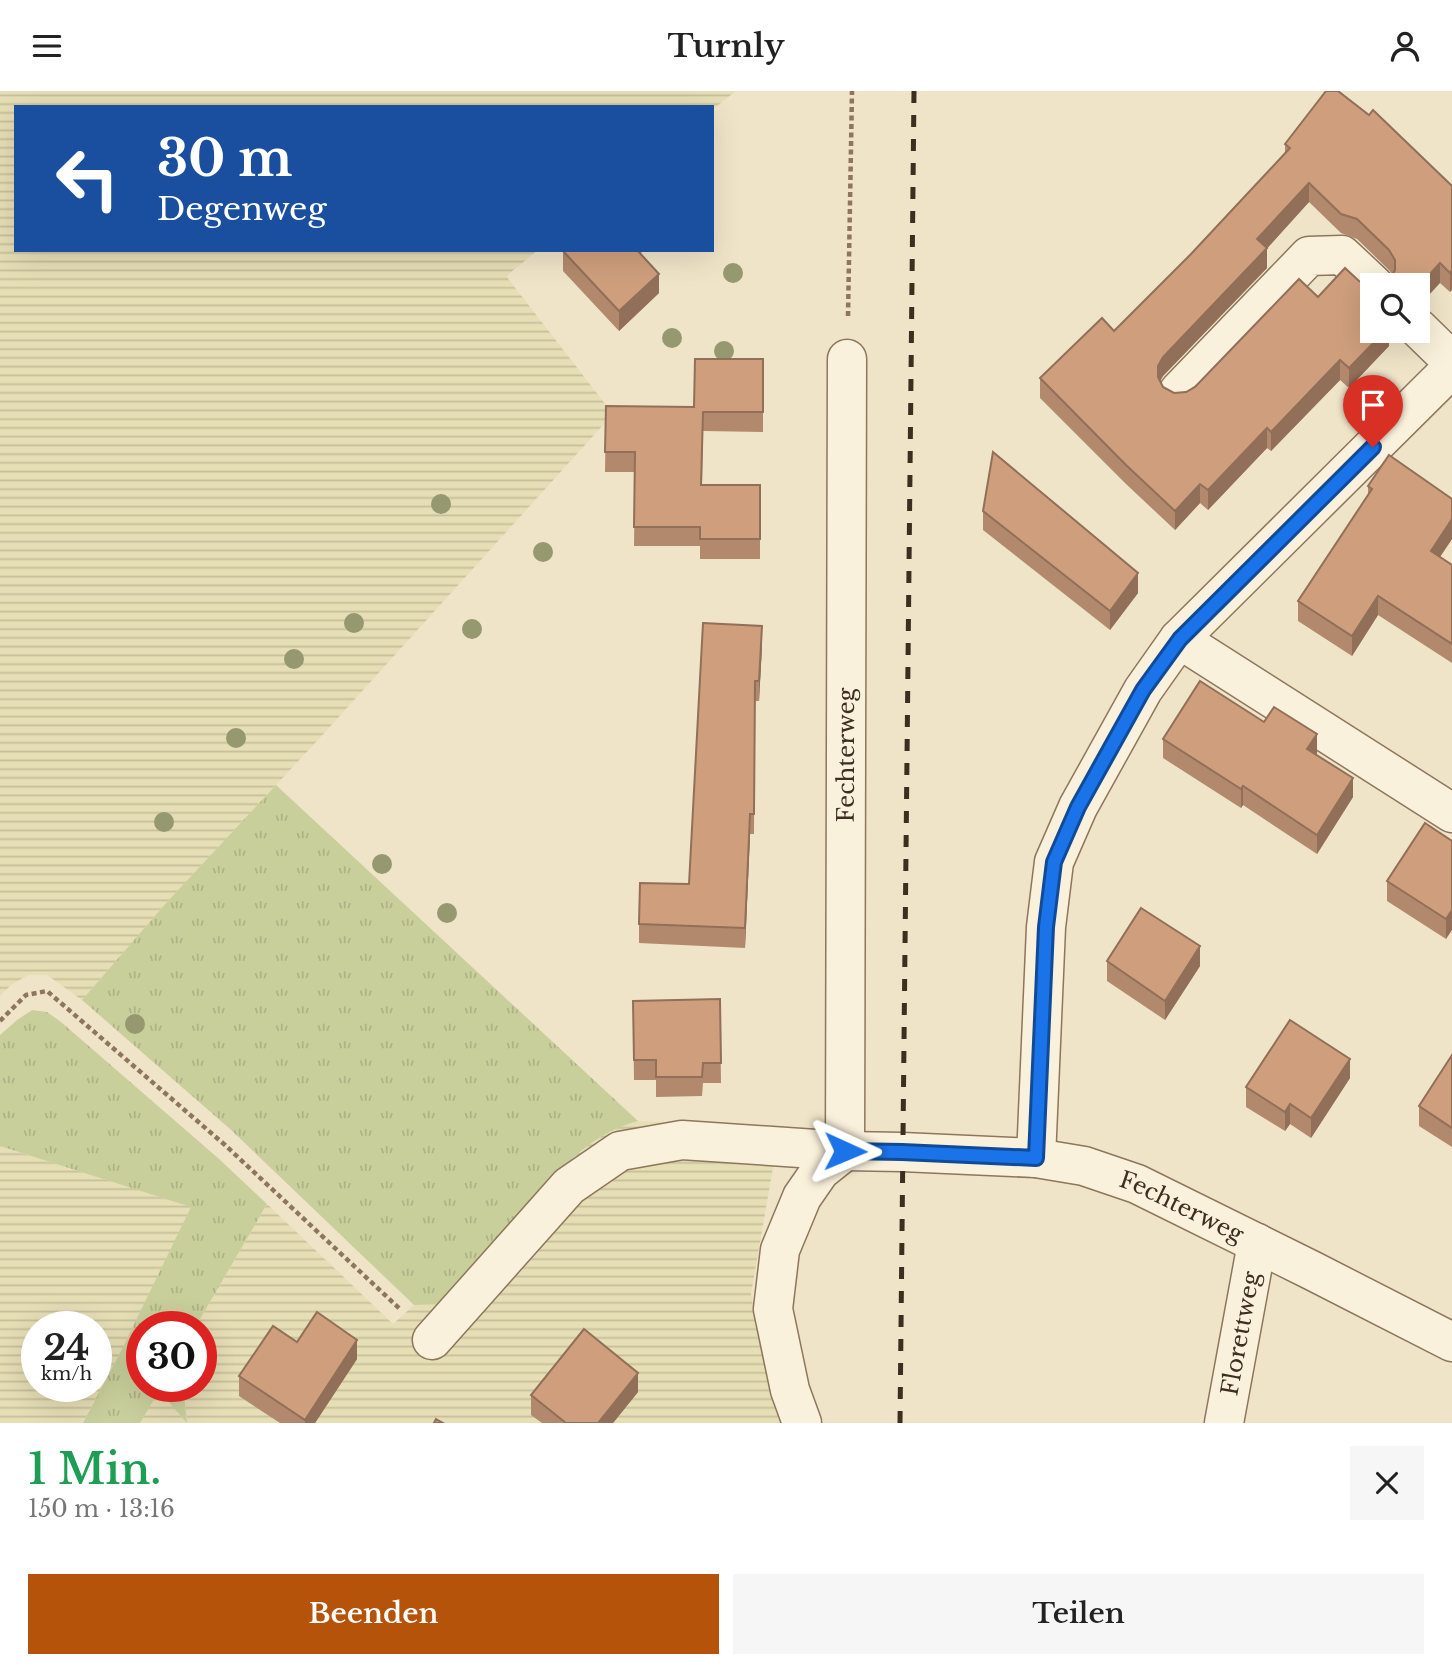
<!DOCTYPE html>
<html lang="de">
<head>
<meta charset="utf-8">
<style>
  body { margin:0; font-family:"Libre Baskerville",serif; background:#f6f6f6; color:#222; height:100vh; display:flex; flex-direction:column; font-size:26px; white-space:nowrap }
  * { box-sizing:border-box; margin:0 }
  p { font-size:23px; color:#767676 }
  .icon { flex:none; width:38px; height:38px; fill:none; stroke:currentColor; stroke-width:2; stroke-linecap:round; stroke-linejoin:round }
  .map { position:relative; height:1332px; overflow:hidden }
  .panel { display:flex; flex-direction:column; background:#fff; flex:1 }
  .panel>* { flex:none }
  .hud { position:absolute; left:14px; top:14px; width:700px; height:147px; border-radius:0px; box-shadow:0 7px 28px #0002; background:#1a4fa0; color:#fff; overflow:hidden }
  .fabs { position:absolute; left:1360px; top:182px; display:grid; gap:14px }
  .fabs a { display:grid; place-items:center; width:70px; height:70px; border-radius:0px; background:#fff; box-shadow:0 7px 28px #0002; font-size:35px }
  .speed { position:absolute; left:21px; top:1220px; display:flex; gap:14px; font-size:35px; font-weight:700; text-align:center }
  .speed>* { display:grid; place-content:center; width:91px; height:91px; border-radius:50%; background:#fff; box-shadow:0 7px 28px #0002; line-height:1 }
  .speed small { font-size:18px; font-weight:400 }
  .speed .limit { border:10px solid #d22; background:#fff; color:#111 }
  .pin { position:absolute; display:grid; place-items:center; width:60px; height:60px; color:#fff; margin:-72px -30px; border-radius:50% 50% 50% 0; rotate:-45deg; box-shadow:0 0 7px #0007 }
  .pin .icon { rotate:45deg }
  .me { position:absolute; width:77px; margin:-38px; rotate:91deg; stroke-linejoin:round; filter:drop-shadow(0 0 5px #0008) }
  .turn { display:flex; align-items:center; gap:24px; height:147px; padding:0 28px; font-size:32px }
  .turn .icon { width:91px; height:91px; stroke-width:2.5 }
  .turn b { display:block; font-size:49px; line-height:60px }
  .round { display:grid; place-items:center; flex:none; width:74px; height:74px; border-radius:0px; background:#f6f6f6 }
  .overview { display:flex; align-items:center; justify-content:space-between; height:119px; padding:0 28px }
  h1 { font-size:42px; font-weight:600; line-height:52px; color:#1e9e55 }
  .button { display:flex; gap:14px; margin-top:auto; padding:14px 28px }
  .button a { flex:1; height:80px; border-radius:0px; background:#b45309; color:#fff; font-size:28px; font-weight:600; line-height:80px; text-align:center }
  .button a+a { background:#f6f6f6; color:#222 }
  header { display:flex; justify-content:space-between; align-items:center; height:91px; padding:0 28px; background:#fff; font-size:32px; font-weight:600 }
  .map>svg:first-child { display:block }
  .farmland { fill:url(#farmland-rules); fill-rule:evenodd }
  .grass { fill:url(#grass-tufts) }
  .lines { fill:none; stroke-linecap:round; stroke-linejoin:round }
  .minor-casing { stroke:#8d765c; stroke-width:41 }
  .path { stroke:#8d765c; stroke-width:4.5; stroke-dasharray:5 3.5; stroke-linecap:butt }
  .minor { stroke:#faf1dc; stroke-width:38 }
  .rail { stroke:#3d2e20; stroke-width:5; stroke-dasharray:12 12; stroke-linecap:butt }
  .tree { fill:#96986f }
  .wall { fill:#b2896c }
  .shaded-wall { fill:#916f58 }
  .building { fill:#cf9f7d; stroke:#916f58; stroke-width:2 }
  .route-casing { stroke:#114b97; stroke-width:18 }
  .route { stroke:#1a73e8; stroke-width:12 }
  .labels { text-anchor:middle; stroke-width:7; stroke-linejoin:round; paint-order:stroke }
  .street-label { font-size:23px; fill:#3d2e20; stroke:#f7eed8 }
</style>
</head>
<body>
<header><svg class="icon" aria-label="menu" viewBox="0 0 24 24"><path d="M4 6h16M4 12h16M4 18h16"/></svg>Turnly<svg class="icon" aria-label="person" viewBox="0 0 24 24"><circle cx="12" cy="8" r="4"/><path d="M4 21q1-7 8-7t8 7"/></svg></header>
<div class="map">
<svg width="1452" height="1332" viewBox="0 0 1452 1332">
  <defs>
    <pattern id="farmland-rules" width="6" height="5" patternUnits="userSpaceOnUse" patternTransform="scale(1.75)"><rect width="6" height="5" fill="#e6deb5"/><path d="M0 2.5h6" fill="none" stroke="#c6bf9b"/></pattern>
    <pattern id="grass-tufts" width="24" height="20" patternUnits="userSpaceOnUse" patternTransform="scale(1.75)"><rect width="24" height="20" fill="#c9cf9b"/><path d="M3 7l-1-3M5 7V3M7 7l1-3M15 17l-1-3M17 17v-4M19 17l1-3" fill="none" stroke="#aeb285"/></pattern>
  </defs>
  <rect width="100%" height="100%" fill="#f0e4c8"/>
  <g class="farmland">
    <path d="M0 0H736L712 19V16H16V159H538L506 185 613 323 317 650 167 811 82 909 47 884H28L11 894 0 905Z"/>
    <path d="M638 1030 780 1036 751 1203 762 1263 788 1332H140L158 1299 187 1330 184 1304 177 1295H201V1236L196 1235 267 1113 393 1233 414 1214 448 1213 513 1131 576 1063 600 1046 624 1034Z"/>
    <path d="M0 1055 192 1116 122 1258 83 1332H0ZM37 1236H96V1295H37Z"/>
  </g>
  <g class="grass">
    <path d="M276 694 638 1030C592 1043 569 1070 538 1103 506 1138 478 1176 448 1213L414 1214 230 1038 82 909 167 811Z"/>
    <path d="M32 919 47 921 61 931 218 1067 267 1113 196 1235 142 1236V1295H177L184 1303 187 1332 159 1300 140 1332H83L122 1258 191 1116 0 1055V944L17 929Z"/>
  </g>
  <g class="lines">
    <g class="minor-casing">
      <g id="minor">
        <path d="M1418 237 1452 270"/>
        <path d="M1179 300 1309 165 1342 164 1374 194"/>
        <path d="M1179 548 1452 722"/>
        <path id="s1" d="M845 1060 847 268"/>
        <path d="M1036 1067 1046 836 1054 771 1078 716 1143 599 1179 548 1452 277"/>
        <path id="s2" d="M432 1249 569 1095 620 1060 682 1049 845 1060 902 1061 1036 1067 1084 1075 1137 1093 1311 1179 1452 1251"/>
        <path d="M802 1332 790 1299 773 1218 780 1159 802 1106 820 1080 845 1060"/>
        <path id="s3" d="M1224 1332 1257 1152"/>
      </g>
    </g>
    <g class="path">
      <path d="M848 225 852 0"/>
      <path d="M0 930 26 904 47 900 225 1054 401 1219"/>
    </g>
    <use href="#minor" class="minor"/>
    <path class="rail" d="M900 1332 914 0"/>
  </g>
  <g class="tree">
    <circle cx="733" cy="182" r="10"/>
    <circle cx="672" cy="247" r="10"/>
    <circle cx="724" cy="260" r="10"/>
    <circle cx="441" cy="413" r="10"/>
    <circle cx="543" cy="461" r="10"/>
    <circle cx="354" cy="532" r="10"/>
    <circle cx="472" cy="538" r="10"/>
    <circle cx="294" cy="568" r="10"/>
    <circle cx="236" cy="647" r="10"/>
    <circle cx="164" cy="731" r="10"/>
    <circle cx="382" cy="773" r="10"/>
    <circle cx="447" cy="822" r="10"/>
    <circle cx="135" cy="933" r="10"/>
  </g>
  <g class="wall">
    <path d="M1285 53 1452 95 1450 201 1440 192 1418 194 1389 190 1393 184 1389 179 1357 148 1341 142 1309 111 1267 157V177L1163 285 1160 290 1163 296 1174 302 1186 301 1318 206 1372 240H1395L1389 246V255L1349 297 1340 289 1271 360 1267 357 1208 419 1200 412 1175 439 1126 393 1040 307V287L1114 240 1191 163 1285 63Z"/>
    <path d="M564 159H644L640 163 659 202 619 240 563 180V160Z"/>
    <path d="M763 268V341L703 340 702 394H760V468H700V455H634L635 381H605L606 315 694 316Z"/>
    <path d="M1368 395 1452 448 1440 466 1452 474V572L1378 524 1352 565 1298 530V510L1368 404Z"/>
    <path d="M983 420 1138 502 1110 539 983 439Z"/>
    <path d="M762 555 759 610H755L754 743H750L745 857 639 852V833L689 793Z"/>
    <path d="M1264 631 1317 662 1316 664 1353 706 1317 763 1243 714 1241 717 1163 667V648Z"/>
    <path d="M1452 750 1446 848 1387 810V790Z"/>
    <path d="M1107 870 1200 875 1165 929 1107 890Z"/>
    <path d="M720 908 721 992H703L702 1005 656 1006V989H634L633 910Z"/>
    <path d="M1452 964V1056L1419 1035V1015Z"/>
    <path d="M1350 987 1311 1047 1290 1033 1285 1040 1246 1016V996Z"/>
    <path d="M297 1251 357 1268 315 1332H280L239 1305V1285Z"/>
    <path d="M638 1301 613 1332H542L531 1324V1304Z"/>
  </g>
  <g class="shaded-wall">
    <path d="M1309 92V111L1262 163 1267 157V177L1163 285 1158 294V275L1163 266 1257 148Z"/>
    <path d="M1440 172V192L1418 216V196Z"/>
    <path d="M1452 179V199L1450 201V182Z"/>
    <path d="M659 183V202L619 240V220Z"/>
    <path d="M1385 240H1395L1389 246V255L1349 297V277Z"/>
    <path d="M1340 269V289L1271 360V341Z"/>
    <path d="M1267 337V357L1208 419V399Z"/>
    <path d="M1200 393V412L1175 439V420Z"/>
    <path d="M1452 428V448L1431 479V460Z"/>
    <path d="M1138 482V502L1110 539V520Z"/>
    <path d="M1378 505V524L1352 565V545Z"/>
    <path d="M762 535V555L759 610V590Z"/>
    <path d="M1317 643V662L1307 677V658Z"/>
    <path d="M1353 687V706L1317 763V744Z"/>
    <path d="M1243 695V714L1241 717V698Z"/>
    <path d="M750 723V743L745 857V837Z"/>
    <path d="M1452 819V839L1446 848V828Z"/>
    <path d="M1200 855V875L1165 929V910Z"/>
    <path d="M1350 968V987L1311 1047V1027Z"/>
    <path d="M1290 1013V1033L1285 1040V1021Z"/>
    <path d="M357 1249V1268L315 1332H305V1329Z"/>
    <path d="M638 1282V1301L613 1332H598Z"/>
  </g>
  <g class="building">
    <path d="M1326 0H1338L1369 24 1373 19 1452 95V179L1450 182 1440 172 1418 196V194H1382L1389 190 1395 179V169L1389 159 1357 128 1341 123 1309 92 1257 148 1267 157 1163 266 1158 275V286L1163 296 1174 302 1186 301 1195 296 1299 188 1318 206 1345 177 1359 190 1368 195H1372V240H1385L1349 277 1340 269 1271 341 1267 337 1208 399 1200 393 1175 420 1126 374 1040 287 1102 227 1114 240 1191 163 1290 57 1285 53Z"/>
    <path d="M564 159H637L659 183 619 220 563 160Z"/>
    <path d="M695 268H763V321H703L701 394H760V448H700V436H634L635 361H605L606 315 694 316Z"/>
    <path d="M993 361 1138 482 1110 520 983 420Z"/>
    <path d="M1389 364 1452 408V428L1431 460 1452 474V553L1378 505 1352 545 1298 510 1372 398 1368 395Z"/>
    <path d="M703 532 762 535 759 590H755L754 723H750L745 837 639 833 640 792 689 793Z"/>
    <path d="M1200 590 1264 631 1274 616 1317 643 1307 658 1353 687 1317 744 1243 695 1241 698 1163 648Z"/>
    <path d="M1425 732 1452 750V819L1446 828 1387 790Z"/>
    <path d="M1141 817 1200 855 1165 910 1107 870Z"/>
    <path d="M720 908 721 972H703L702 986H656V969H634L633 910Z"/>
    <path d="M1290 929 1350 968 1311 1027 1290 1013 1285 1021 1246 996Z"/>
    <path d="M1452 964V1037L1419 1015Z"/>
    <path d="M317 1221 357 1249 305 1329 239 1285 273 1235 297 1251Z"/>
    <path d="M584 1238 638 1282 598 1332H566L531 1304Z"/>
    <path d="M436 1328 443 1332H434Z"/>
  </g>
  <g class="lines">
    <g class="route-casing">
      <path id="route" d="M845 1060 902 1061 1036 1067 1046 836 1054 771 1078 716 1143 599 1180 548 1373 356"/>
    </g>
    <use href="#route" class="route"/>
  </g>
  <g class="labels">
    <g class="street-label">
      <text dy="8" stroke="none"><textPath href="#s1" startOffset="396">Fechterweg</textPath></text>
      <text dy="8" stroke="none"><textPath href="#s2" startOffset="840">Fechterweg</textPath></text>
      <text dy="8" stroke="none"><textPath href="#s3" startOffset="91">Florettweg</textPath></text>
    </g>
  </g>
</svg>
<div class="fabs">
<a><svg class="icon" aria-label="search" viewBox="0 0 24 24"><circle cx="10" cy="10" r="6"/><path d="M15 15l6 6"/></svg></a>
</div>
<div class="speed"><div>24<small>km/h</small></div><div class="limit">30</div></div>
<div class="pin" style="left:1373px;top:356px;background:#d93025"><svg class="icon" aria-label="arrive" viewBox="0 0 24 24"><path d="M6 21V4h12l-3 4 3 4H6"/></svg></div>
<svg class="me" style="left:845px;top:1060px" viewBox="-20 -20 40 40"><path d="M0-17L14 15 0 8-14 15z" fill="#1a73e8" stroke="#fff" stroke-width="4"/></svg>
<div class="hud">
<div class="turn"><svg class="icon" aria-label="left" viewBox="0 0 24 24"><path d="M17 20v-9H6M10 6l-5 5 5 5"/></svg><div><b>30 m</b>Degenweg</div></div>
</div>
</div>
<section class="panel">
<div class="overview"><div><h1>1 Min.</h1><p>150 m · 13:16</p></div><a class="round"><svg class="icon" aria-label="close" viewBox="0 0 24 24"><path d="M6 6l12 12M18 6L6 18"/></svg></a></div>
<div class="button"><a>Beenden</a><a>Teilen</a></div>
</section>
</body>
</html>
